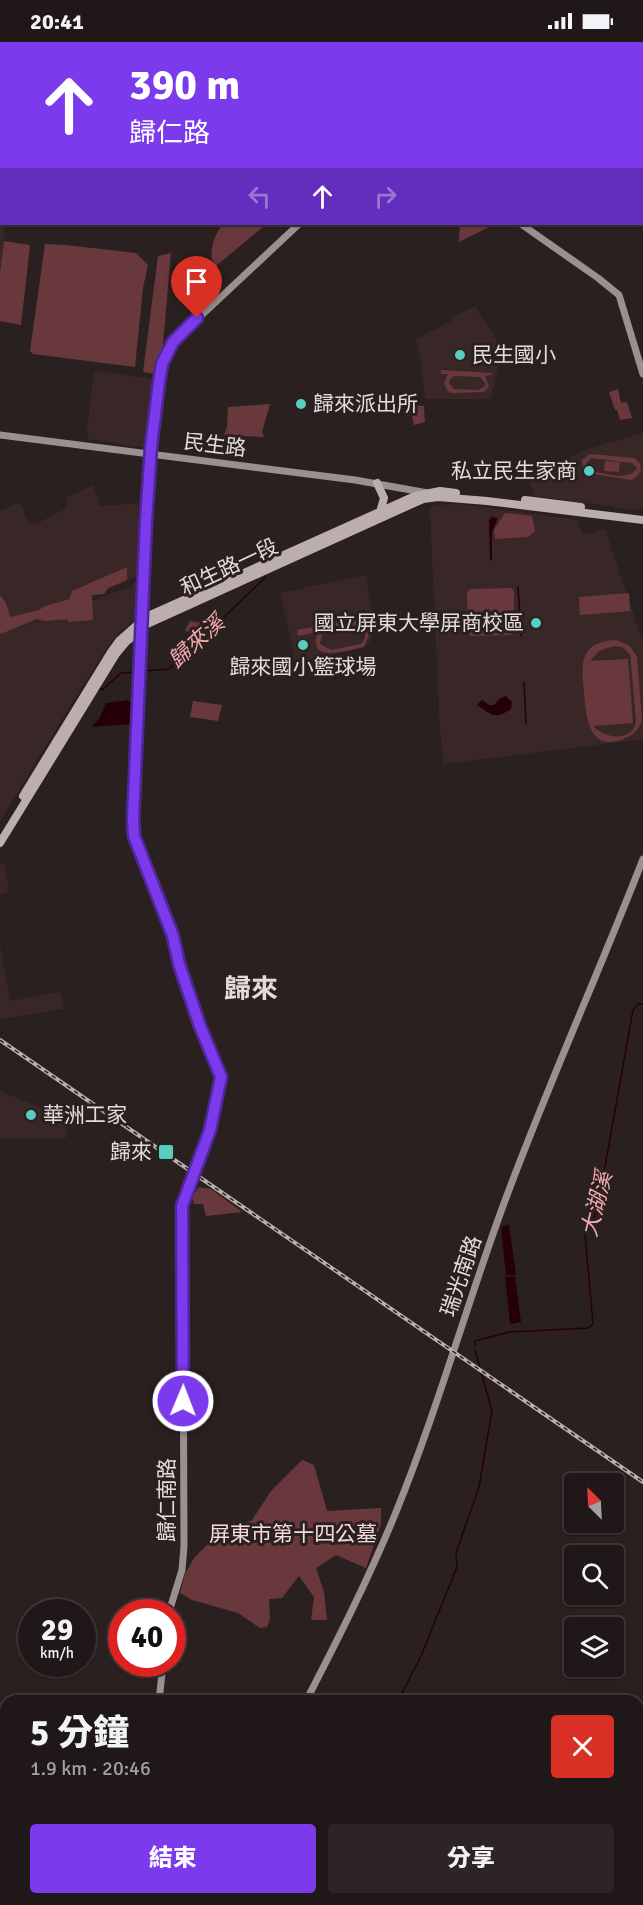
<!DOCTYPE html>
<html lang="zh-TW">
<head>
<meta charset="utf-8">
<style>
  body { margin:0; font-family:Signika,"Noto Sans TC",sans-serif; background:#2d2525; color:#f1f3f6; height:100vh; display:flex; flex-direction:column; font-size:22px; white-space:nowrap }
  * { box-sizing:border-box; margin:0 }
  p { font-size:20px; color:#a2a0a2 }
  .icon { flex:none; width:33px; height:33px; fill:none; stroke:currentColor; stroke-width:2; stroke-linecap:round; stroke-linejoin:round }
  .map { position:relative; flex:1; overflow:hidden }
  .panel { position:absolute; left:0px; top:1653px; width:644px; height:210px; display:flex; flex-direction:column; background:#201818; border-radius:18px 18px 0 0; box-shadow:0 2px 4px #0004,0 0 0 2px #3d3737 }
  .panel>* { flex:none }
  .hud { position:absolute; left:0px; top:0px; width:644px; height:183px; box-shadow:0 2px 4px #0004,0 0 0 2px #3d3737; background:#7c3aed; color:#fff; overflow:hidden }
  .needle { width:39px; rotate:336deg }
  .controls { position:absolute; left:564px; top:1431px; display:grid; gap:12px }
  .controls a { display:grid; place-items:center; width:60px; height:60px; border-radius:6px; background:#201818; box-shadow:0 2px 4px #0004,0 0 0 2px #3d3737; font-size:30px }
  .speed { position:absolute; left:18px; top:1557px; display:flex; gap:12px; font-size:30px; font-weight:700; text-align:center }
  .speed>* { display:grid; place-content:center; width:78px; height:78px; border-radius:50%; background:#201818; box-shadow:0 2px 4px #0004,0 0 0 2px #3d3737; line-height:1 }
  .speed small { font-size:15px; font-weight:400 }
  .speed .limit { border:9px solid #d22; background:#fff; color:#111 }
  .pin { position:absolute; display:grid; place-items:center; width:51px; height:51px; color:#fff; margin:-62px -26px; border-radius:50% 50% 50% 0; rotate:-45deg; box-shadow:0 0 6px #0007 }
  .pin .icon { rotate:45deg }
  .me { position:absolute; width:66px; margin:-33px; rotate:1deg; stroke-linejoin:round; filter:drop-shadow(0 0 4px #0008) }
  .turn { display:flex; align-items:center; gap:21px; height:126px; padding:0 30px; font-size:27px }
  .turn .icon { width:78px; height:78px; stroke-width:2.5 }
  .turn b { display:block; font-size:42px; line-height:51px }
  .lanes { display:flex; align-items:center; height:57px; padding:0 30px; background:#0003; justify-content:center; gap:30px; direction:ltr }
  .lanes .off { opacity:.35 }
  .round { display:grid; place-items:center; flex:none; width:63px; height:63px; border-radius:6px; background:#2d2525 }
  .summary { display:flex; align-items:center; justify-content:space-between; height:102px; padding:0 30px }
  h1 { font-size:36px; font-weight:800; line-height:45px }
  .action { display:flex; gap:12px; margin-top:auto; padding:12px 30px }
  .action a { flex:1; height:69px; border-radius:6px; background:#7c3aed; color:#fff; font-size:24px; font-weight:800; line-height:69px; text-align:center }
  .action a+a { background:#2d2525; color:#f1f3f6 }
  .status { display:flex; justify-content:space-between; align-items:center; height:42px; padding:0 30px; background:#201818; direction:ltr }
  .status svg { height:16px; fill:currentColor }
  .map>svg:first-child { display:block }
  .built { fill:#392728 }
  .green { fill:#69383d; fill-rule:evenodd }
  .water { fill:#260007 }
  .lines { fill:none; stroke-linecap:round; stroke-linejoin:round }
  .stream { stroke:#260007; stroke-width:1.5 }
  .secondary { stroke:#9a9090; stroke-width:7 }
  .primary { stroke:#bcaeaf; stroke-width:8 }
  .rail-casing { stroke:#b8afaf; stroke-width:4 }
  .rail { stroke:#2b2020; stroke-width:1.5; stroke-dasharray:4.5; stroke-linecap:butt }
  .route-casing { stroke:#51269a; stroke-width:15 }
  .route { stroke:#7c3aed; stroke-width:10 }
  .poi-dot { fill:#57cec1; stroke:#2b2020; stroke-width:2 }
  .labels { text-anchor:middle; stroke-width:6; stroke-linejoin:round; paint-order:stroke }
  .poi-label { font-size:21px; fill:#e3dbdb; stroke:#2b2020; text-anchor:start }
  .street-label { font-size:21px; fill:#e3dbdb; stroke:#2b2020 }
  .park-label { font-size:21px; fill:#f4dbdc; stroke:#2b2020 }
  .water-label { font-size:22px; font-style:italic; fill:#f1a9af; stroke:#2b2020 }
  .district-label { font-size:27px; font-weight:bold; fill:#e3dbdb; stroke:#2b2020 }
</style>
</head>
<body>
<div class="status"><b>20:41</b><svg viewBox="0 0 49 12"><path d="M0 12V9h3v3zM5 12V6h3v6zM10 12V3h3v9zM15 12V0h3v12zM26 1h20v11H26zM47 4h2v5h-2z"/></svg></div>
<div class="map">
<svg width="643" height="1863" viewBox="0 0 643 1863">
  <rect width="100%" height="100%" fill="#2b2020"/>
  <g class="built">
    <path d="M0 45 2 182H6L0 230Z"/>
    <path d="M475 264 502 306 491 357H425L421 319 416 297 452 279 451 276Z"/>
    <path d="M97 329 156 338 146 406 88 397 87 388 94 330Z"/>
    <path d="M643 391V467H627L544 455 534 456 528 431 548 425 591 406Z"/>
    <path d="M93 443 100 464 138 461V534L21 586 132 544 141 533 139 570 137 576 120 589 110 601 80 648 0 779V469L20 460 28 481 36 482 67 466 66 456Z"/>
    <path d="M459 462 578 478 582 492 593 491 605 487 643 601V697L443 722 440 687 430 471V466L435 463Z"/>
    <path d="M366 533 374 586 369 601 365 605 294 621 291 598 280 551Z"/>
    <path d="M0 820 4 822 9 850 0 853Z"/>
    <path d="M0 903 10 959 61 950 64 967 0 977Z"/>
    <path d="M0 1049 65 1075 66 1096 0 1097Z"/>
  </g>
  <g class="green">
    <path d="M223 182H256L263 185 216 224 212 219C210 206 215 191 223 182Z"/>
    <path d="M460 182H495L459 200Z"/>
    <path d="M4 199 30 203 21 283 0 279V230Z"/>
    <path d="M45 202 66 203 136 211 148 223 143 246 135 325 33 312 30 309Z"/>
    <path d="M171 211 162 313 157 332 143 330 158 214Z"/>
    <path d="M441 328 492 331V333L485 334 489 344 484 350 451 351 447 348 444 341 448 332H441ZM454 334 480 335 485 341V344L478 348 454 347 449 341V338Z"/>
    <path d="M618 347 621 361 627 360 632 376 620 378 617 368H615L609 350Z"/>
    <path d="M411 361 412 363 424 364 425 380 414 383 411 371Z"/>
    <path d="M270 362 262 390 264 395 224 393 227 385 228 365Z"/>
    <path d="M590 412 635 416 640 422 641 429 635 436 631 438 587 431 583 426 582 418ZM591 416 632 421 637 426C629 440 605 431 591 429L586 422Z"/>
    <path d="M605 419 620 420 619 430 604 429Z"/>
    <path d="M505 471 532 474 535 489 528 495 495 497 494 488Z"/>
    <path d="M127 525V538L108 546 104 552 92 553 93 578 69 580 67 577 45 579 36 577 1 592 0 590V553L6 561 10 575 39 568 45 564 70 557 72 549Z"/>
    <path d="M511 546 514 549V591L511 593 471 594 468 590 467 550 471 547Z"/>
    <path d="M629 551 630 569 580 573 579 555Z"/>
    <path d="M372 574V578L362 580 369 593 364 605C348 608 306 623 318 590L298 594 297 588ZM356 583 365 590V596L361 602 331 608 320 602 322 591 326 589Z"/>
    <path d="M190 579 214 583 183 613 175 611 178 603 190 605 200 592 185 589Z"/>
    <path d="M616 598 630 604 637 615 642 678C638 689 633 693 623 697 589 711 586 674 584 651 583 638 580 621 587 610 593 601 606 598 616 598ZM614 604 622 605 630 612 636 677C635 701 605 697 593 684L633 681 628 617 590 619 599 609Z"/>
    <path d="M193 659 222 663 218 679 190 675Z"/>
    <path d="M199 1145 211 1147 242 1170 206 1174 203 1162H194L192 1155Z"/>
    <path d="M302 1418 314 1423 327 1469 381 1466V1482L366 1526 336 1513 316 1526 324 1550 327 1578H311L314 1555 299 1534 282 1556 269 1557 270 1577 267 1585 260 1586 238 1571 192 1558 180 1551 185 1532 194 1516 216 1494 252 1478 271 1449Z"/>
  </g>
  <g class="water">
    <path d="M492 475 498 476 492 490V519L490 518 489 478Z"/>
    <path d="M506 654 512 660 511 667C494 678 492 673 477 663L482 658 489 663H494L500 656Z"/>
    <path d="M128 658 132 663 130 682 91 685 99 677 106 661Z"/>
    <path d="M509 1183 516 1233H506L501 1188 503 1184Z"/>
    <path d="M515 1234 521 1280 511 1282 510 1281 505 1235Z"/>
  </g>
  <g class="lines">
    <g class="stream">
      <path d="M518 545 520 573"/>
      <path d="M520 576 521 594"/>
      <path d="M143 629 169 627 265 536V534"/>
      <path d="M524 640 526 682"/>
      <path d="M98 648 103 647 121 631 138 630"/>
      <path d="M475 1303V1299L509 1290 588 1286 593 1282 585 1192 594 1175 601 1147 633 968 638 962H643"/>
      <path d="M398 1659 421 1614 457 1525 456 1511 479 1445 492 1369 475 1308"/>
      <path d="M178 1863 184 1857"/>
    </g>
    <g class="secondary">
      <path d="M268 0 270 2"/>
      <path d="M438 2 439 0"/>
      <path d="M521 182 598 236 619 253 643 332"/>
      <path d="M0 393 355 438 428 451"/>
      <path d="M169 1570 182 1528 184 1504 183 1249 181 1176 185 1151 195 1131 210 1088 221 1035 200 984 179 922 173 894 134 794 133 777 151 405 160 334 165 316 173 300 299 182"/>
      <path d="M159 1659 163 1622"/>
      <path d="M306 1659C338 1597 370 1534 396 1470 437 1369 466 1265 503 1164 546 1047 598 933 643 817"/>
      <path d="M201 1857 202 1863"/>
      <path d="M167 1863 173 1857"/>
    </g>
    <g class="primary">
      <path d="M377 441 384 456 380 470"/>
      <path d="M525 458 581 465"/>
      <path d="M23 754 111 610 119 599 146 575 415 454 440 449 456 451"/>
      <path d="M0 801 116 612 126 600 147 582 423 457 438 455 487 459 643 478"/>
    </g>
    <g class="rail-casing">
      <path id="rail" d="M0 998 643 1440"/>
    </g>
    <use href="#rail" class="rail"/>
  </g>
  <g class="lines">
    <g class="route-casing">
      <path id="route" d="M183 1359 182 1164 210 1088 221 1035 200 984 179 922 173 894 134 794 133 777 146 479 151 405 159 340 162 322 173 300 197 276"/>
    </g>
    <use href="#route" class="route"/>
  </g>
  <g class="poi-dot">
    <circle cx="460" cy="313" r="6"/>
    <circle cx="301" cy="362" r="6"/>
    <circle cx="589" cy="429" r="6"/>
    <circle cx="536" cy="581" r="6"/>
    <circle cx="303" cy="603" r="6"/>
    <circle cx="31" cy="1073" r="6"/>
    <rect x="158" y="1102" width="16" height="16" rx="3"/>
  </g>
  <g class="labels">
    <g class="poi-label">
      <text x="472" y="320">民生國小</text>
      <text x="313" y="369">歸來派出所</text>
      <text x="577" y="436" text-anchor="end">私立民生家商</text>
      <text x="524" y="588" text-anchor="end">國立屏東大學屏商校區</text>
      <text x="303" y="632" text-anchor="middle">歸來國小籃球場</text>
      <text x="43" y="1080">華洲工家</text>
      <text x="152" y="1117" text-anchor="end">歸來</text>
    </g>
    <g class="street-label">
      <text transform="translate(215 403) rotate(7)" y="7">民生路</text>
      <text transform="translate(229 525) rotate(-25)" y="7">和生路一段</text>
      <text transform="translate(461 1234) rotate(-71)" y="7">瑞光南路</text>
      <text transform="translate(167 1458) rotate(-90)" y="7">歸仁南路</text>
    </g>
    <g class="park-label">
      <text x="293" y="1499">屏東市第十四公墓</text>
    </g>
    <g class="water-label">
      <text transform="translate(196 599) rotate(-42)" y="8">歸來溪</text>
      <text transform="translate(596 1162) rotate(-76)" y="8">大湖溪</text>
    </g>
    <g class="district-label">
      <text x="251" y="956">歸來</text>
    </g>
  </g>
</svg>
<div class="controls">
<a><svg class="needle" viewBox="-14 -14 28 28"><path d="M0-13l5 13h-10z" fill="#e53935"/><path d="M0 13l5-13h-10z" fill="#a2a0a2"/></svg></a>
<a><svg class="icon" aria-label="search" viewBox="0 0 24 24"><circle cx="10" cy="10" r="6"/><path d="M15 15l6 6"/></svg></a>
<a><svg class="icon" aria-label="layers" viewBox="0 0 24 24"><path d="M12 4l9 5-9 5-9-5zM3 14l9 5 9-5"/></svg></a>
</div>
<div class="speed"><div>29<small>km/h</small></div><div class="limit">40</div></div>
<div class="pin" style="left:197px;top:276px;background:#d93025"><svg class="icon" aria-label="arrive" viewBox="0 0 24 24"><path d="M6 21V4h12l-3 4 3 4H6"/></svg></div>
<svg class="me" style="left:183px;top:1359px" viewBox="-20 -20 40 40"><circle r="17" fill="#7c3aed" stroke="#fff" stroke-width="3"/><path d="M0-11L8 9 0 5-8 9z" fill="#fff"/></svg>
<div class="hud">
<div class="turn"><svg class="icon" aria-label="ahead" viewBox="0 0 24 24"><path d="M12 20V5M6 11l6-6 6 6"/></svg><div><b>390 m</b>歸仁路</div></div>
<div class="lanes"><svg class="icon off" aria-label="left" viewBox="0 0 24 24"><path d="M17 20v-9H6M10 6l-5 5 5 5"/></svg><svg class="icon" aria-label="ahead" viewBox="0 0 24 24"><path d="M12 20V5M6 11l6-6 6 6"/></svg><svg class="icon off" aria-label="right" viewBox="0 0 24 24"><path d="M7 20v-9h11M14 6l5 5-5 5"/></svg></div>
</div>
<section class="panel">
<div class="summary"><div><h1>5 分鐘</h1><p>1.9 km · 20:46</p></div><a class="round" style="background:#d93025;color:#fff"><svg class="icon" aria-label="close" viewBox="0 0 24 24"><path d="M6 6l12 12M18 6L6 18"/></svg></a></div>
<div class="action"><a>結束</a><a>分享</a></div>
</section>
</div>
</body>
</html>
